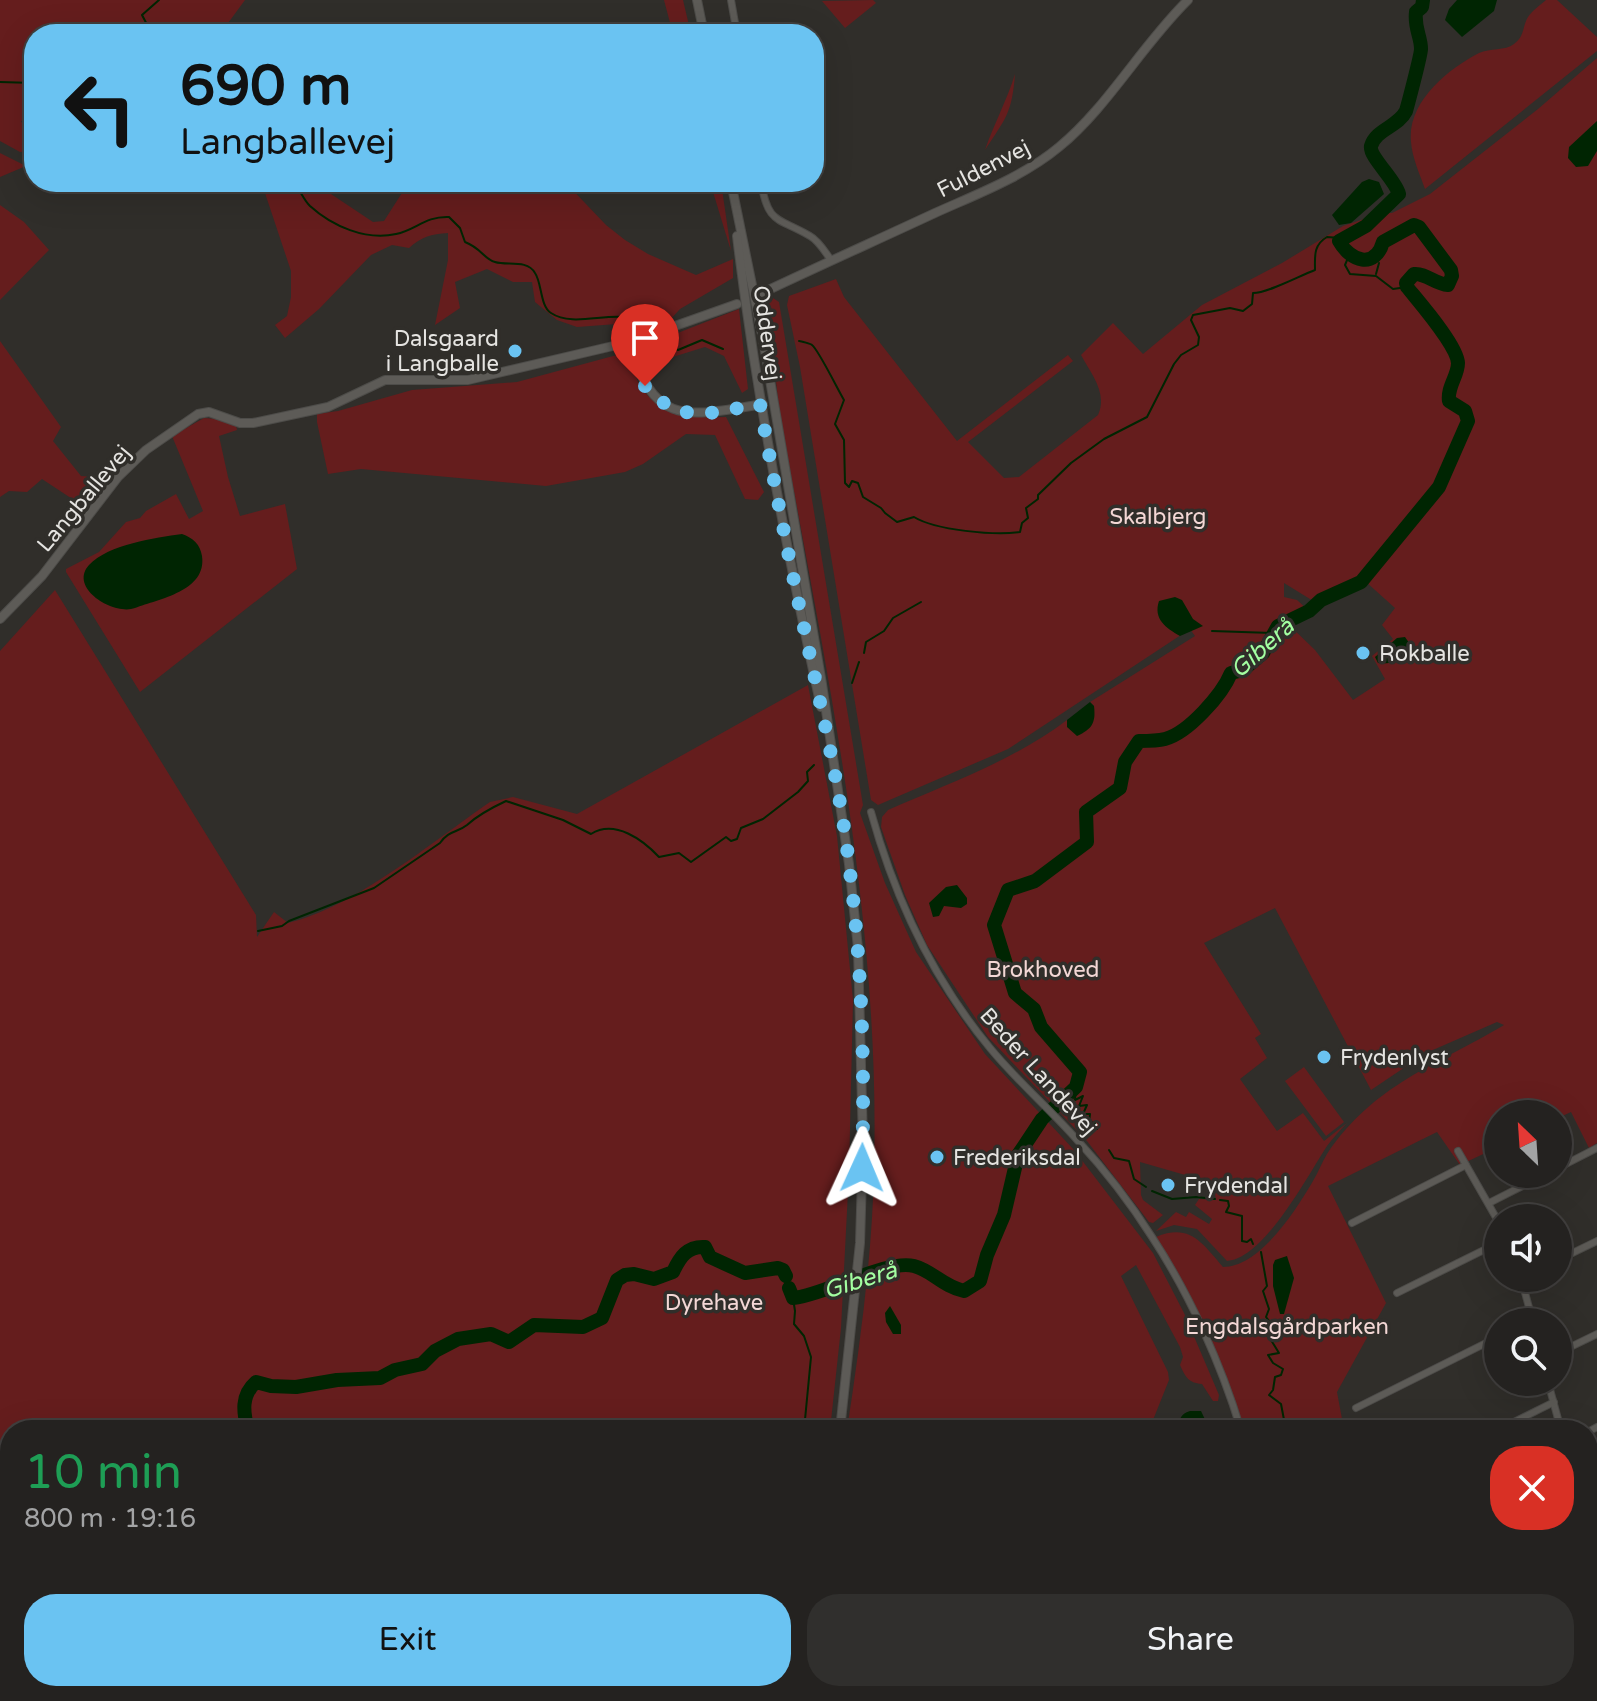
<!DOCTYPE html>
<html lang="en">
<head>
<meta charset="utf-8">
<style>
  body { margin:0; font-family:"Varela Round",sans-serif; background:#302f2d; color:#f1f3f6; height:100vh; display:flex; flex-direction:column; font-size:30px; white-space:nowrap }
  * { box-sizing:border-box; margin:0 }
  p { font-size:26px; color:#a3a4a5 }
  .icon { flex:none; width:44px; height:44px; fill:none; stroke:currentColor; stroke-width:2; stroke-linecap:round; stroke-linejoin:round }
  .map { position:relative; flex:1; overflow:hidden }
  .drawer { position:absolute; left:0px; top:1420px; width:1598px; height:282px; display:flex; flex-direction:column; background:#242220; border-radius:32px 32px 0 0; box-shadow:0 8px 32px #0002,0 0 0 2px #413f3e }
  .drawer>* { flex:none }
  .banner { position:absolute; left:24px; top:24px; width:800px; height:168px; border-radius:32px; box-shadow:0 8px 32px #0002,0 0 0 2px #413f3e; background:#6ac3f2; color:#111; overflow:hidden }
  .needle { width:52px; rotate:335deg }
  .tools { position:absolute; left:1484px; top:1100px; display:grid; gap:16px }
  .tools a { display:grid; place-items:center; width:88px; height:88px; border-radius:50%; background:#242220; box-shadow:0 8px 32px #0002,0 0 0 2px #413f3e; font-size:40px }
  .pin { position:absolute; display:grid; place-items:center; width:68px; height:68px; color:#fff; margin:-82px -34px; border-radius:50% 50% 50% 0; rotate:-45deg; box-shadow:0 0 8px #0007 }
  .pin .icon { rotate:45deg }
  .me { position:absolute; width:88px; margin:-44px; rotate:1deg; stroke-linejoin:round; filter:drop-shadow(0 0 6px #0008) }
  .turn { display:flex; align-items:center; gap:28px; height:168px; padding:0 24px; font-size:36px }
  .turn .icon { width:104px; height:104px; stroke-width:2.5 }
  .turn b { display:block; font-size:56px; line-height:68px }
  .round { display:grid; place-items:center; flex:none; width:84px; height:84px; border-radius:32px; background:#302f2d }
  .summary { display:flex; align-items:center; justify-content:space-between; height:136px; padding:0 24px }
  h1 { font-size:48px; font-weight:600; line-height:60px; color:#1e9e55 }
  .cta { display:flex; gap:16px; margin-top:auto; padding:16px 24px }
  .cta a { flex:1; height:92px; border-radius:32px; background:#6ac3f2; color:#111; font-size:32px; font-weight:600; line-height:92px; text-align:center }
  .cta a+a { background:#302f2d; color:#f1f3f6 }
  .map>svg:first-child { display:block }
  .green { fill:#651d1d; fill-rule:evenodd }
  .water { fill:#002502 }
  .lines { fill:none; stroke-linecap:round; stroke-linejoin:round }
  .stream { stroke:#002502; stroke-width:2 }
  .river { stroke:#002502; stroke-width:14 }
  .street-casing { stroke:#4d4c49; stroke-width:8 }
  .secondary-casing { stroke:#4d4c49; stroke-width:10 }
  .street { stroke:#5d5b57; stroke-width:6 }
  .secondary { stroke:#5d5b57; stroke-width:8 }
  .route { stroke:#6ac3f2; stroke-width:14; stroke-dasharray:0 25.2 }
  .poi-dot { fill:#6ac3f2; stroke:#302e2a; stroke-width:3 }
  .labels { text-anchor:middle; stroke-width:7; stroke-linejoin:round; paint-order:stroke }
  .street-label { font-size:22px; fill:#e5e4e1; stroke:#302e2a }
  .poi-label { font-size:22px; fill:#e5e4e1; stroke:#302e2a; text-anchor:start }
  .park-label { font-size:22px; fill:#f3d7d5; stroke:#302e2a }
  .water-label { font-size:24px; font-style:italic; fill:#a3ffa1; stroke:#302e2a }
</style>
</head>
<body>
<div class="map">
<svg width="1597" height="1701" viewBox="0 0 1597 1701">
  <rect width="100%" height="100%" fill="#302e2a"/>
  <g class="green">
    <path d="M0 0H245L220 34H34V117L21 121 34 145V151L20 152 0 141Z"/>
    <path d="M664 0H683L691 34H673Z"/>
    <path d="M873 0 876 3 845 28 822 1Z"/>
    <path d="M1546 0H1557L1597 37V51L1425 189C1420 175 1412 157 1411 142 1407 102 1448 69 1479 53 1490 48 1505 51 1514 44 1525 36 1522 27 1528 17 1532 11 1540 5 1546 0Z"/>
    <path d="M1597 58V1143L1589 1148 1571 1112 1558 1118V1114H1498V1147L1460 1165 1437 1132 1328 1186 1386 1303 1337 1392 1342 1419 1349 1430H1244C1223 1362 1191 1299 1156 1237 1190 1223 1202 1243 1223 1267 1260 1267 1296 1210 1313 1181 1318 1173 1322 1162 1327 1154 1374 1084 1437 1065 1504 1025L1497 1022 1426 1053 1371 1090 1275 908 1204 943 1261 1034 1255 1038 1267 1058 1240 1079 1277 1131 1303 1113 1324 1141 1347 1123C1340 1130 1333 1138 1327 1146 1308 1175 1264 1259 1227 1261L1197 1229 1174 1225 1156 1231 1176 1212 1186 1217 1189 1212 1209 1224 1212 1219 1195 1205 1199 1199 1216 1200 1213 1183 1140 1162 1141 1195 1143 1200 1163 1215 1153 1223 1149 1222 1087 1141 988 1037 927 945 905 895 881 827 882 817 888 810C949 783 1013 761 1067 720V727L1094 706 1090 702 1195 636 1190 629 1008 749 878 805 871 800 800 367 787 305 789 296 836 279 844 297 957 441 1068 355 1073 361 968 442 1004 478 1019 477 1098 415C1108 393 1091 374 1081 355L1113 323 1143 354 1202 305 1282 263 1343 226 1382 213H1392L1430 194 1538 109ZM1365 581 1395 608 1382 625 1393 639 1372 656 1385 679 1353 700 1315 650 1287 623 1309 611 1297 600 1284 597V583L1323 607 1345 591Z"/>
    <path d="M1015 74C1012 113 1006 118 985 150 994 124 1007 100 1015 74Z"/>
    <path d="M0 153 26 166 0 177Z"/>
    <path d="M259 182H313L373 222 384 221 409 182H565L606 225 625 240 648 254 696 275 733 259V278L680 309 670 320 640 331 617 324 577 327 557 320 535 302 532 282H513L487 269 455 282 460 308 435 325 448 260V233C431 234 421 237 409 248L392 245 371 255 319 309 285 338 275 325 287 316 291 297V271L265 193Z"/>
    <path d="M710 182H721L731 251Z"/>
    <path d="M0 205 24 222 49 250 0 300Z"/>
    <path d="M767 294 779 302 863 805 860 813 885 883 916 952 985 1054 1074 1150 1153 1253 1184 1313 1219 1395 1218 1401H1213L1202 1384C1188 1383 1185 1376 1180 1365L1183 1357 1180 1347 1136 1265 1121 1276 1168 1372 1169 1380 1149 1430H847C860 1344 872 1258 874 1171 881 913 824 661 779 409L775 371 760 299Z"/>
    <path d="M739 309 748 389 742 393 724 356 705 347 663 360 652 343Z"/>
    <path d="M0 341 61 427 53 441 81 476 94 477 105 486 86 508 42 479 27 492 9 491 0 497Z"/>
    <path d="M628 352C632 363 635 378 641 387 662 418 693 418 726 417L764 492 758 500 745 499 715 435 686 434 643 464 625 472 546 486 361 469 328 474 317 422V414L338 411 412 390 517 382Z"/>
    <path d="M204 418 217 419 236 426 237 430 219 436 228 477 240 516 285 504 297 569 140 692 66 572V569L99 552 126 522 140 518 146 511 176 494 189 519 203 511 172 436Z"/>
    <path d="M55 590 256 915 257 937 274 912 288 923C355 907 432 842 490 802L513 797 577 814 808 685 837 836 853 1000 849 1172 841 1328 830 1430H10V1692H785L783 1701H0V651Z"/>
    <path d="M1304 1067 1344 1122 1326 1136 1285 1081Z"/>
    <path d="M808 1692H984L990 1701H807Z"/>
    <path d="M1342 1692H1500L1503 1701H1409L1406 1695 1403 1696 1401 1701H1346L1351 1699 1350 1694Z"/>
  </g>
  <g class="water">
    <path d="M1457 0H1497L1494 11 1462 37 1445 20 1449 9Z"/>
    <path d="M1597 121V151L1588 166 1576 167 1568 158 1569 147Z"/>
    <path d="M1369 179 1379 182 1384 194 1351 223 1339 225 1332 215 1362 182Z"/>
    <path d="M182 534C193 538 200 544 202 556 207 591 159 599 135 608 114 616 68 588 89 565 109 544 155 538 182 534Z"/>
    <path d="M1175 597 1182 600 1193 619 1203 626 1180 636C1166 628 1153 619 1159 601Z"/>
    <path d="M1405 637 1412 647C1409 662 1392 664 1378 663L1375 657 1397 638Z"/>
    <path d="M1090 702 1094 706C1096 723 1092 729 1077 736L1067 727V720Z"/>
    <path d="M957 885 967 898V904L961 908 944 906 939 916 933 917 929 903 946 887Z"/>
    <path d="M1287 1256 1294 1278 1284 1314H1280L1273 1286V1265L1275 1260Z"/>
    <path d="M890 1306 901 1325V1334H893L886 1322 885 1313Z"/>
    <path d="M1190 1411H1201L1210 1430H1177C1179 1420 1180 1414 1190 1411Z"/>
  </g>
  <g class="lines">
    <g class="stream">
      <path d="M152 34 142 15 159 0"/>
      <path d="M0 82 34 83"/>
      <path d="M291 182C301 189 302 198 310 206 332 226 366 241 396 234 416 230 425 216 449 217L460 228 465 242C481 248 484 259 495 262 507 266 527 259 535 273 542 283 540 306 551 313 578 331 623 303 648 327"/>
      <path d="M1350 253 1345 265 1350 274 1376 276 1393 289 1407 287"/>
      <path d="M1376 274 1379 263"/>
      <path d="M799 341C801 341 811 344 812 345 818 349 838 390 844 400L835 424 844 440 845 483 849 487 852 481 858 483 863 497 881 508 885 513 897 522 914 517C935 530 995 536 1020 532L1022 523 1028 518 1026 508 1038 499V495L1071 463 1104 439 1147 417 1174 364 1181 355 1198 345 1199 337 1191 320 1193 315 1230 308 1243 311 1252 304 1253 293C1268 293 1299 276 1315 270 1315 257 1313 245 1327 237L1340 238"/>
      <path d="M663 347 678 350 702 340 723 349"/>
      <path d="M1212 631 1274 633"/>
      <path d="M864 653 866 642 884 631 893 618 921 602"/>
      <path d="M852 683 859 662"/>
      <path d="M258 931 282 926 289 921 374 888 440 843C449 830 457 833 467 825 478 815 491 808 506 801L563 820 591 834C615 819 643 840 659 857L679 853 691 862 726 837 731 841 737 839 741 828 763 819 798 792 808 781 807 772 814 765"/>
      <path d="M1076 1087 1075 1100 1083 1096 1079 1106 1087 1105 1083 1114H1090L1089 1122 1095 1123 1097 1129"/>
      <path d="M1109 1150 1114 1158 1129 1161 1134 1179 1146 1187"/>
      <path d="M1152 1191 1172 1199 1196 1197 1215 1199"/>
      <path d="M1220 1200 1228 1201 1229 1206 1226 1212 1242 1216V1241L1247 1242 1251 1239 1253 1244"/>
      <path d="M1261 1252 1267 1286 1263 1291 1269 1309 1266 1317 1270 1322 1266 1332 1279 1353 1268 1355 1273 1363 1283 1369 1281 1375 1275 1377 1273 1390 1269 1395 1281 1404 1285 1425 1281 1430"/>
      <path d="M793 1298 795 1311 794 1324 804 1336 811 1357 804 1430"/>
      <path d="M705 1692 706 1701"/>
      <path d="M1470 1692 1471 1701"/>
      <path d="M568 1701 574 1692"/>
    </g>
    <g class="river">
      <path d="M789 1288 793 1298C825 1295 886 1259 914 1266 933 1271 942 1286 964 1291L980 1281 987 1255 1004 1215 1018 1155 1042 1119 1076 1087 1080 1072 1041 1027 1034 1009 1015 993 994 925 1008 890 1035 881 1087 842 1086 812 1120 788 1125 762 1139 741C1147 741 1157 741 1165 739 1188 733 1222 695 1231 673L1243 670 1263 653 1278 626 1309 611 1321 600 1361 582 1439 487 1468 421 1465 411 1449 401C1447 387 1458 376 1458 363 1457 345 1419 302 1407 287L1406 283 1414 274C1426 273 1435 284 1448 285L1452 276 1451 270 1419 227 1414 225 1383 242C1375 270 1350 261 1339 241L1366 226 1399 194C1395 179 1369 157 1371 146 1376 129 1398 127 1406 111 1408 104 1421 55 1421 49 1421 36 1414 28 1416 12L1422 7 1423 0"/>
      <path d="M248 1430C243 1412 241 1395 256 1382L271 1386 296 1387 337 1380 380 1378 395 1370 422 1364 435 1351 458 1339 491 1334 509 1342 534 1325 583 1327 602 1318 617 1280 625 1275 634 1274 654 1279 673 1272C680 1257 687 1246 705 1247L710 1257 745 1273 778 1268 783 1270 786 1276"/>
      <path d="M0 1499 10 1498"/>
    </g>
    <g class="street-casing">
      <g id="street">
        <path d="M731 0 737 34"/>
        <path d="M761 182C768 225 778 217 810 236 819 241 825 252 831 260"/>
        <path d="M871 812C895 899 932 978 990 1048 1017 1081 1050 1109 1078 1141 1105 1170 1131 1204 1152 1237 1190 1295 1221 1364 1241 1430"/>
        <path d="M1458 1151 1498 1221"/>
        <path d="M1558 1168 1597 1148"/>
        <path d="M1489 1203 1546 1174"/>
        <path d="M1352 1223 1466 1165"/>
        <path d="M1558 1260 1597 1241"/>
        <path d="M1521 1278 1533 1322"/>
        <path d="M1397 1293 1498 1243"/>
        <path d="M1558 1353 1597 1334"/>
        <path d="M1548 1382 1561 1430"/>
        <path d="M1356 1408 1498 1337"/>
        <path d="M1498 1430 1554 1402"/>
        <path d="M1588 1432 1597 1427"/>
        <path d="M1588 1525 1597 1520"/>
        <path d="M1588 1533 1597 1560"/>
        <path d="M1588 1572 1597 1567"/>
        <path d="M1588 1666 1597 1662"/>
        <path d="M1033 1692 1038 1701"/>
        <path d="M1170 1692 1178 1701"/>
        <path d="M1284 1692 1286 1701"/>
        <path d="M1335 1692 1337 1701"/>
        <path d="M1123 1701 1142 1692"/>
        <path d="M1516 1701 1535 1692"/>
      </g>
    </g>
    <g class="secondary-casing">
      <g id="secondary">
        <path d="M697 0 704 34"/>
        <path d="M731 182 763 339 822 684 849 864 858 948 863 1143 860 1243 840 1430"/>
        <path d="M737 236C756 395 787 551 821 707"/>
        <path d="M762 293C819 266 877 240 935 213 977 194 1023 177 1059 147 1107 108 1142 45 1188 0"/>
        <path d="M630 342C653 429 689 416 763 404"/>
        <path d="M0 619 42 576 118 477 146 450 198 414 209 412 240 423H253L328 407 385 380H468L630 342 737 304"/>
        <path d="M795 1701 796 1692"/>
      </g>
    </g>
    <use href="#street" class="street"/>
    <use href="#secondary" class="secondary"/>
  </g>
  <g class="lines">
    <path class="route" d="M645 386C681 427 712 412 760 404 774 482 789 560 806 637 822 712 840 788 849 864 862 964 865 1067 862 1168"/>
  </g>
  <g class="poi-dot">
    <circle cx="515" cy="351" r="8"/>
    <circle cx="1363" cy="653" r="8"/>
    <circle cx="1324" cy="1057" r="8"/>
    <circle cx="937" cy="1157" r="8"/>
    <circle cx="1168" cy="1185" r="8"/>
  </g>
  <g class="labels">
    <g class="street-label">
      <text transform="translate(983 168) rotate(-27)" y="8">Fuldenvej</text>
      <text transform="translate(768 333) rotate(82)" y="8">Oddervej</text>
      <text transform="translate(83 498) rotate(-50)" y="8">Langballevej</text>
      <text transform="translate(1039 1071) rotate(48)" y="8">Beder Landevej</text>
    </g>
    <g class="poi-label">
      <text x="499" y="346" text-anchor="end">Dalsgaard<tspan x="499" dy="25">i Langballe</tspan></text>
      <text x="1379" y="661">Rokballe</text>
      <text x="1340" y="1065">Frydenlyst</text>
      <text x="953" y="1165">Frederiksdal</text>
      <text x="1184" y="1193">Frydendal</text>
    </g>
    <g class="park-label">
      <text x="1158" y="524">Skalbjerg</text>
      <text x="1043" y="977">Brokhoved</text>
      <text x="714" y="1310">Dyrehave</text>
      <text x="1287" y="1334">Engdalsgårdparken</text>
    </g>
    <g class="water-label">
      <text transform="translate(1262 648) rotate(-42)" y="8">Giberå</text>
      <text transform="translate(860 1280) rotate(-17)" y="8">Giberå</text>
    </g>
  </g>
</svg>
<div class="tools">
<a><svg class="needle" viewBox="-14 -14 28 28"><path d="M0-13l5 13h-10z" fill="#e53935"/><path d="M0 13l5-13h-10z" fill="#a3a4a5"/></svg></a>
<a><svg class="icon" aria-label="sound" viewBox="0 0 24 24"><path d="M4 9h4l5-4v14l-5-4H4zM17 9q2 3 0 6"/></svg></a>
<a><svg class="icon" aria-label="search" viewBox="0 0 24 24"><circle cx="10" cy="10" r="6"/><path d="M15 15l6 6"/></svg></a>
</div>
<div class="pin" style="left:645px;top:386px;background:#d93025"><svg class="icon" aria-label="arrive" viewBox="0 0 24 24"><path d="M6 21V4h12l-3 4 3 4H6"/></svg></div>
<svg class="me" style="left:862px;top:1168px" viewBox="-20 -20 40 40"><path d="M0-17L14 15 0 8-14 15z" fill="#6ac3f2" stroke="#fff" stroke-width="4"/></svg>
<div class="banner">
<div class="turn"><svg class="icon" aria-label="left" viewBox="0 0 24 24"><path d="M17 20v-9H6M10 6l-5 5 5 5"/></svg><div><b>690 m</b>Langballevej</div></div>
</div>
<section class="drawer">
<div class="summary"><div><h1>10 min</h1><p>800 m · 19:16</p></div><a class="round" style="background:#d93025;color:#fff"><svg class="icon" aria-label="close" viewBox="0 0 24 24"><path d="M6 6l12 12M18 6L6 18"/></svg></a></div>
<div class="cta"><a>Exit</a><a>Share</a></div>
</section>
</div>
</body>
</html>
